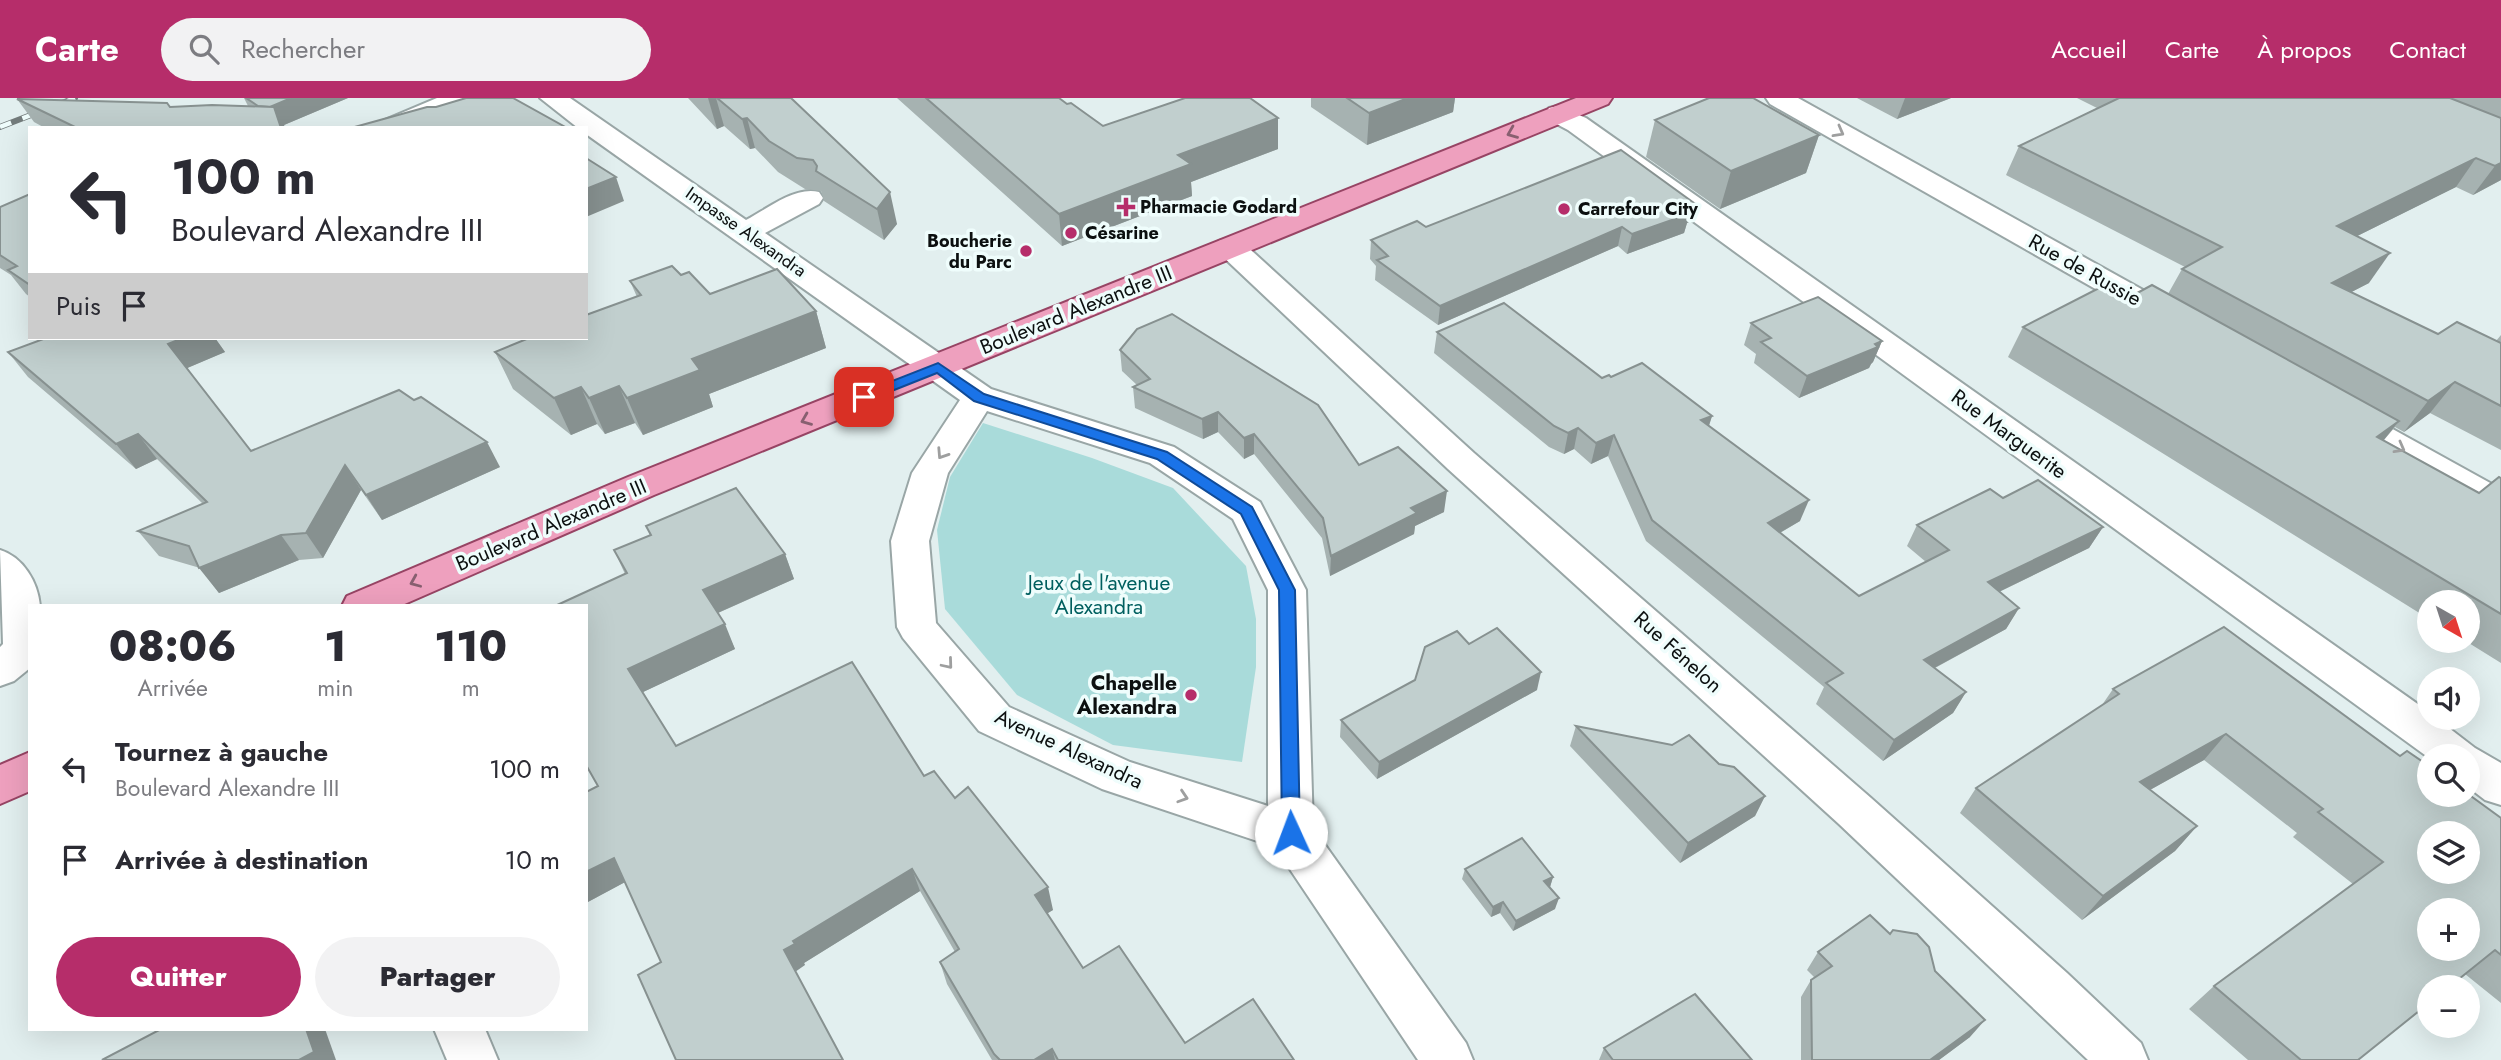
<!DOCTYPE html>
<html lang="fr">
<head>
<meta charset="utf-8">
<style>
  body { margin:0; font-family:Jost,sans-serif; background:#f2f2f3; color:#2b2b33; height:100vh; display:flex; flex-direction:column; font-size:26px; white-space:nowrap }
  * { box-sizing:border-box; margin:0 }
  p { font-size:23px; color:#7c7c81 }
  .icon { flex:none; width:38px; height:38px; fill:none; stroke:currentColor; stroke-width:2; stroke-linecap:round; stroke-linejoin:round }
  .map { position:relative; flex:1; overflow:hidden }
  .drawer { position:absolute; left:28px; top:506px; width:560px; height:427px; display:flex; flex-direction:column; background:#fff; border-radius:0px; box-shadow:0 7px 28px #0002 }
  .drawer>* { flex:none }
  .guide { position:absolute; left:28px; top:28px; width:560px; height:214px; border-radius:0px; box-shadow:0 7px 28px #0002; background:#fff; color:#2b2b33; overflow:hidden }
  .needle { width:46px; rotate:141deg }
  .controls { position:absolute; left:2417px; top:492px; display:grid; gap:14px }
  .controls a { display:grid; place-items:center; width:63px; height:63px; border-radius:50%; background:#fff; box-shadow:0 7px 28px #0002; font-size:35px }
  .pin { position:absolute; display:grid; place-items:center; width:60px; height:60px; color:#fff; margin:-30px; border-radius:14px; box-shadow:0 4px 10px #0006 }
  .me { position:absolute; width:77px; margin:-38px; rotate:358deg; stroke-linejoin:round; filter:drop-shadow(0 0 5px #0008) }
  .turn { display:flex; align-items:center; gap:24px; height:147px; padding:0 28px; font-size:32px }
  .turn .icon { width:91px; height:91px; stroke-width:2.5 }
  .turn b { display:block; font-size:49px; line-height:60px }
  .then { display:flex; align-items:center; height:66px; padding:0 28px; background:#0003; gap:14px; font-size:26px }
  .eta { display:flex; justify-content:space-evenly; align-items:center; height:119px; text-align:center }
  .eta b { font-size:42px; font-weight:800; line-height:49px }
  .button { display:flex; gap:14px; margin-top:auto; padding:14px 28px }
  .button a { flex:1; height:80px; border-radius:42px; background:#b62d6a; color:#fff; font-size:28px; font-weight:800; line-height:80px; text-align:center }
  .button a+a { background:#f2f2f3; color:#2b2b33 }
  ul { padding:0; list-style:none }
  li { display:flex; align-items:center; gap:21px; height:91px; padding:0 28px }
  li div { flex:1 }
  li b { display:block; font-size:26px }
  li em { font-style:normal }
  header { display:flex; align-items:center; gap:42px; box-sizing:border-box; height:98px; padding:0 35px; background:#b62d6a; color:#fff }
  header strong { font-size:33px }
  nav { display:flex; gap:38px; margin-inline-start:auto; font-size:24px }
  .search { width:490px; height:63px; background:#f2f2f3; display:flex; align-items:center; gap:18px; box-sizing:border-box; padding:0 24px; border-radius:38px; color:#7c7c81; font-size:26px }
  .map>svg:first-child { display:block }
  .green { fill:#a9dbda }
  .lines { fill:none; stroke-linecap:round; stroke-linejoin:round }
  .minor-casing { stroke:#99a6a6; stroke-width:4 }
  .major-casing { stroke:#974464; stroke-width:4 }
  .minor { fill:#fff; fill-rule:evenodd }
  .major { fill:#eea0be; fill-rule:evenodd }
  .rail-casing { stroke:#737b7b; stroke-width:6 }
  .rail { stroke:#effdfc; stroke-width:4.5; stroke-dasharray:12; stroke-linecap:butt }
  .wall { fill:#a6b2b1 }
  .shaded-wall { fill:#879190 }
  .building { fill:#c1cfce; stroke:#879190; stroke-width:2; fill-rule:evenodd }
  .oneway { stroke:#9e9f9f }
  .oneway2 { stroke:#885f70 }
  .route { fill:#1a73e8; stroke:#114b97; stroke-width:2 }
  .poi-dot { fill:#b62d6a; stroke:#effdfc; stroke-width:2.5 }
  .labels { text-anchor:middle; stroke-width:7; stroke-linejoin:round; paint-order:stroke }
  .far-poi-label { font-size:18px; font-weight:bold; fill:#0c1010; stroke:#effdfc; text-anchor:start }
  .far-street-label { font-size:18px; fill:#0c1010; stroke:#effdfc }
  .street-label { font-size:21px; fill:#0c1010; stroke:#effdfc }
  .park-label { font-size:21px; fill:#005f5f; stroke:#effdfc }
  .poi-label { font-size:21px; font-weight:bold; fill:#0c1010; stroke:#effdfc; text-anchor:end }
</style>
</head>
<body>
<header>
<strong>Carte</strong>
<div class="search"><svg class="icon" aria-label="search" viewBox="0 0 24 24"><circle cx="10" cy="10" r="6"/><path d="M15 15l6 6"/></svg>Rechercher</div>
<nav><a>Accueil</a><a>Carte</a><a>À propos</a><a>Contact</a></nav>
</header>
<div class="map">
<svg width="2501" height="962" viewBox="0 0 2501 962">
  <rect width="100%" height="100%" fill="#e2efef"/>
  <path class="green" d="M983 325 1092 360 1173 390 1246 468 1256 521V569L1242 664 1113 647 1017 597 945 511 937 432 950 379Z"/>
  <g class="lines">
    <g class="minor-casing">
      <g id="minor">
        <path d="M437 0H472L468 6 413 30H377L380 24Z"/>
        <path d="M540 0H570L746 122C767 111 795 88 819 94L823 100 819 106 765 135 991 291 1174 349 1260 404 1306 492 1313 730 1466 945 1473 962H1418L1275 749 1102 691 979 633 903 540 897 529 891 443 912 375 960 302 586 36V30H578ZM987 313 1150 365 1233 421 1268 492V708L1130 664 1009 609 936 525 929 443 948 375Z"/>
        <path d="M1766 0H1798L2188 217 2193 224 2188 231 2177 234 2166 231 1770 6Z"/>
        <path d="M1558 8 1586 20 2429 614V620H2436L2475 650 2501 665V707L2485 702 2468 689V658H2429V660L1568 32 1549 22 1545 16 1549 10Z"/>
        <path d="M1230 140 1241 143 1474 355 1871 700 2067 875 2141 945 2148 962H2088L1839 726 1448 371 1219 155 1215 149 1219 143Z"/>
        <path d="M2339 305 2351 308 2501 391V420L2488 416 2327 324 2322 316 2327 308Z"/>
        <path d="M0 452C23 459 38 484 40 508H30V570L14 583 0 588V549L3 546Z"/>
        <path d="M434 931H485L498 962H447Z"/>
      </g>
    </g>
    <g class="major-casing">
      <g id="major">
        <path d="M1576 0H1612L1608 6 654 397 400 508H342L347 498 628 379Z"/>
        <path d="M30 654V693L0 706V667Z"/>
      </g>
    </g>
    <use href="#minor" class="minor"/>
    <use href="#major" class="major"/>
    <g class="rail-casing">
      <path id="rail" d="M0 29 75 0"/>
    </g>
    <use href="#rail" class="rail"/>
  </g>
  <g class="wall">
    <path d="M244 0H348L284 27 285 30H45L34 24 17 1 170 9 248 8Z"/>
    <path d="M688 0H791L897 126 884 142 824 103 821 93 805 91 778 74 755 50 750 51 724 28 717 31Z"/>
    <path d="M897 0H1059L1067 6 1103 28 1278 20V51L1191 84 1192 98 1062 148Z"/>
    <path d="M1311 0H1455L1453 14 1367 47 1311 9Z"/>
    <path d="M1857 0H1951L1897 21Z"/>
    <path d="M2077 0H2501V82L2473 97 2456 89 2357 138 2369 185 2351 194 2438 236 2496 243 2501 237V352L2430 315 2404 334 2395 329 2384 342 2479 395 2501 380V565L2464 542H2468V504H2429V521L2008 259 2023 229 2128 200 2168 196 2182 171 2185 169 2006 77 2019 48 2097 10Z"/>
    <path d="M1655 22 1819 37 1806 75 1720 111 1646 59Z"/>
    <path d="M30 96V199L26 196 11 177 0 170V109Z"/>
    <path d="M1694 105 1689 124 1687 125 1684 135 1627 156 1618 148 1438 227 1375 182 1376 168 1370 161 1371 142 1426 129Z"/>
    <path d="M681 177 710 196 816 213 826 250 709 296 713 309 643 337 635 325 605 336 597 326 571 337 513 291 495 254 637 199 630 183Z"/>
    <path d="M1751 225 1882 243 1873 264 1871 266 1869 270 1799 300 1754 265 1756 256 1744 247Z"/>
    <path d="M1437 234 1602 280 1611 279 1712 318 1709 328 1800 423 1780 435 1859 498 1926 464 1907 448 1917 427 2003 400 2103 429 2089 450 1999 494 2019 510 2006 531 1935 570 1966 594 1953 615 1883 663 1816 606 1824 589 1646 443 1608 358 1591 366 1574 351 1564 356 1549 349 1434 255Z"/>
    <path d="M46 240H215L225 254 187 270 251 353 500 369 382 422 361 392 323 460 299 462 219 495 200 470 159 458 138 433 203 406 157 361 136 371 28 279 8 254Z"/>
    <path d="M1120 252 1359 367 1444 414 1415 428 1414 436 1330 478 1322 440 1254 356 1244 361 1218 334 1203 341 1135 310 1133 289 1137 287 1122 273Z"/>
    <path d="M646 428 785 456 794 481 718 515 735 551 643 594 676 648 924 678 955 700 1053 812 1047 815 1083 870 1185 945 1294 962H992L947 886 940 864 955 854 920 793 804 865 805 867 661 864 625 784 586 805V694L598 688 625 476 614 452 650 437Z"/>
    <path d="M1469 546 1537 592 1377 681 1340 639 1341 622 1415 582Z"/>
    <path d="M2113 591 2400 658 2501 720V905L2465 876 2358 962H2248L2189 911 2214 888 2353 786 2293 739 2297 735 2204 662 2150 692 2197 728 2175 753 2082 822 1960 715 1976 690 2102 607Z"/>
    <path d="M1576 628 1719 666 1765 698 1755 718 1680 765 1570 648Z"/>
    <path d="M1465 771 1553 779 1550 789 1555 811 1513 833 1500 815 1491 819 1462 781Z"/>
    <path d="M1890 836 1935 873 1970 939 1939 962H1801V899L1811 882 1815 880 1807 872 1818 854Z"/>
    <path d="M1604 950 1752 962H1599Z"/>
  </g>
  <g class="shaded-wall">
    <path d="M291 0H348L284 27 285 30H281L263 12Z"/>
    <path d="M708 0H716L724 28 717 31Z"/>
    <path d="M1408 0H1455L1453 14 1367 47 1369 15Z"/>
    <path d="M1905 0H1951L1897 21Z"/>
    <path d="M747 20 755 50 750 51 742 21Z"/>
    <path d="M1278 20V51L1191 84 1192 98 1062 148 1059 116 1178 57Z"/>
    <path d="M1819 37 1806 75 1720 111 1731 73Z"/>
    <path d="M2476 60 2456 89 2317 158 2337 128Z"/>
    <path d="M2501 65V82L2473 97 2495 68Z"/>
    <path d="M616 79 624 103 586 119V91Z"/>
    <path d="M890 94 897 126 884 142 877 111Z"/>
    <path d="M1694 105 1689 124 1687 125 1684 135 1627 156 1632 136 1682 110Z"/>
    <path d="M1622 129 1618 148 1438 227 1440 208Z"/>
    <path d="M2390 155 2369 185 2311 215 2332 185Z"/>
    <path d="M816 213 826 250 709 296 713 309 643 337 627 300 692 261Z"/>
    <path d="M183 240H215L225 254 185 271 168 246Z"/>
    <path d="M1882 243 1873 264 1871 266 1869 270 1799 300 1807 278Z"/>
    <path d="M2455 284 2430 315 2404 334 2428 303Z"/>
    <path d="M619 288 635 325 605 336 589 300Z"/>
    <path d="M581 289 597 326 571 337 554 300Z"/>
    <path d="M1218 314V334L1203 341 1202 321Z"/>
    <path d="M1712 318 1705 339 1701 322Z"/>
    <path d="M2399 323 2374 354 2377 339Z"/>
    <path d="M1578 330 1574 351 1564 356 1568 335Z"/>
    <path d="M138 336 157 361 136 371 116 346Z"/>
    <path d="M1254 336V356L1244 361V340Z"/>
    <path d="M1614 337 1608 358 1591 366 1596 345Z"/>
    <path d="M487 344 500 369 382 422 366 397Z"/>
    <path d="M345 367 361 392 323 460 306 435Z"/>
    <path d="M1447 393 1444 414 1415 428 1414 436 1330 478 1331 458 1411 410Z"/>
    <path d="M1809 402 1800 423 1760 446 1768 425Z"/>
    <path d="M2103 429 2089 450 1976 505 1988 484Z"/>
    <path d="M281 437 299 462 219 495 199 470Z"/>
    <path d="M785 456 794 481 713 517 703 492Z"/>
    <path d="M2019 510 2006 531 1912 582 1924 562Z"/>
    <path d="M725 526 735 551 641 595 628 571Z"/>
    <path d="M1541 574 1537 592 1377 681 1379 664Z"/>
    <path d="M1966 594 1953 615 1883 663 1894 642Z"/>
    <path d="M2226 636 2204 662 2119 709 2140 684Z"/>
    <path d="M1765 698 1755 718 1680 765 1688 745Z"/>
    <path d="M2197 728 2175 753 2082 822 2103 798Z"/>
    <path d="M614 760 629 782 586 805V774Z"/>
    <path d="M912 771 920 793 804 865 805 867 795 874 784 852 793 843Z"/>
    <path d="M1553 779 1550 789 1544 783Z"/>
    <path d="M1048 789 1053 812 1040 820 1035 797Z"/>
    <path d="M1559 800 1555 811 1513 833 1516 823Z"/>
    <path d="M1503 804 1500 815 1491 819 1493 809Z"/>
    <path d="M1985 922 1970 939 1939 962H1930Z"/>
    <path d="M306 931H325L336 962H299Z"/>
    <path d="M1052 951 1055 962H1034Z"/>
  </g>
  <g class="building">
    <path d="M246 0H291L270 9 258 8Z"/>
    <path d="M466 0H513L567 30H351L427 9H436Z"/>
    <path d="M717 0H791L890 94 877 111 816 73 817 68 813 62 797 60 769 43 747 20 742 21Z"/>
    <path d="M926 0H1059L1067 6 1071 5 1103 28 1185 0H1250L1278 20 1178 57 1191 66 1059 116Z"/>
    <path d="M1347 0H1408L1369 15Z"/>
    <path d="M1709 0H1753L1819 37 1731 73 1655 22Z"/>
    <path d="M2119 0H2450L2501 20V65L2495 68 2476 60 2337 128 2390 155 2332 185 2438 236 2457 224 2501 245V308L2455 284 2428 303 2182 171 2222 149 2019 48Z"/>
    <path d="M17 1 167 5 170 9 212 7 274 9 281 30H77Z"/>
    <path d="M1621 52 1694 105 1682 110 1689 116 1632 136 1622 129 1440 208 1377 162 1388 158 1371 142 1417 123 1426 129Z"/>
    <path d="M586 60 616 79 586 91Z"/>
    <path d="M30 96V187L8 172 17 168 0 157V109Z"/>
    <path d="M672 168 681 177 689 174 710 196 777 171 816 213 692 261 700 272 627 300 619 288 589 300 581 289 554 300 495 254 529 240H586V217L641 197 630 183Z"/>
    <path d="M2105 187 2128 200 2152 187 2399 323 2377 339 2479 395 2499 379 2501 380V516L2023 229Z"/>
    <path d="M1818 199 1882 243 1875 246 1878 249 1807 278 1761 244 1771 240 1751 225Z"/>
    <path d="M1504 205 1602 280 1609 277 1611 279 1642 265 1712 318 1701 322 1809 402 1768 425 1859 498 1949 452 1917 427 1990 391 2003 400 2038 382 2103 429 1988 484 2019 510 1924 562 1966 594 1894 642 1826 585 1843 575 1652 422 1614 337 1596 345 1578 330 1568 335 1554 328 1437 234Z"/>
    <path d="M1172 216 1318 307 1359 367 1398 349 1447 393 1411 410 1417 415 1331 458 1323 420 1254 336 1244 340 1218 314 1202 321 1133 289 1150 281 1120 252 1137 231Z"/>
    <path d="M46 240H183L168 246 251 353 399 292 414 302 421 299 487 344 366 397 345 367 306 435 281 437 199 470 189 448 138 433 207 404 138 336 116 346 8 254Z"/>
    <path d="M736 390 785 456 703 492 725 526 628 571 676 648 852 564 924 678 934 673 955 700 968 689 1048 789 1035 797 1083 870 1119 848 1185 945 1253 901 1294 962H1058L1052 951 1034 962H1000L994 956 940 864 959 851 912 771 793 843 795 846 784 852 843 962H676L638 877 661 864 614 760 586 774V694L598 688 586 667V508H555L627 475 614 452 651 437 646 428Z"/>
    <path d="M2224 529 2400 658 2407 653 2429 668V696H2468L2501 720V857L2495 852 2449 889H2429V905L2358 962H2301L2214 888 2383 764 2318 714 2323 711 2226 636 2140 684 2197 728 2103 798 1976 690 2119 596 2113 591ZM2429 735H2468V774H2429ZM2429 812H2468V850H2429Z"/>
    <path d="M1497 530 1541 574 1379 664 1341 622 1415 582 1425 549 1457 533 1469 546Z"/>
    <path d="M1576 628 1672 647 1689 637 1719 666 1734 669 1765 698 1688 745Z"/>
    <path d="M1522 740 1553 779 1544 783 1559 800 1516 823 1503 804 1493 809 1465 771Z"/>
    <path d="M1870 817 1890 836 1893 832 1917 836 1929 849 1935 873 1985 922 1930 962H1812L1811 882 1832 868 1818 854Z"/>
    <path d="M1695 896 1752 962H1613L1604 950Z"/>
    <path d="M161 931H306L314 954 299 962H102Z"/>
  </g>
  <defs><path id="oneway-chevron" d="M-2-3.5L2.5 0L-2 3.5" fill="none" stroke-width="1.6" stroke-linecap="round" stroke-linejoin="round" transform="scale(1.75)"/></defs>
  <g class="oneway">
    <use href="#oneway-chevron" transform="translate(1839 34) rotate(29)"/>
    <use href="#oneway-chevron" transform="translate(2400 350) rotate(29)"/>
    <use href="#oneway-chevron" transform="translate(942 356) rotate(123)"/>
    <use href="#oneway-chevron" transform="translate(948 566) rotate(50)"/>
    <use href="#oneway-chevron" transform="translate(1183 699) rotate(18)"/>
  </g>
  <g class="oneway2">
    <use href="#oneway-chevron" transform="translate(1512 35) rotate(158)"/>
    <use href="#oneway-chevron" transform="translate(806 322) rotate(158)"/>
    <use href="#oneway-chevron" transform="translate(415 484) rotate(157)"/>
  </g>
  <path class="route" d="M938 265 984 296 1167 354 1252 409 1295 492 1300 735 1298 741 1291 743 1285 741 1282 735 1279 492 1241 416 1157 361 974 303 937 275 869 302 864 303 857 299 859 296Z"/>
  <g class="poi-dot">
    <path d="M1122.5 98.5h7v7h7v7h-7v7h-7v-7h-7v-7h7z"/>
    <circle cx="1564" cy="111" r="7"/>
    <circle cx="1071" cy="135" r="7"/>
    <circle cx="1026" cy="153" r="7"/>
    <circle cx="1191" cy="597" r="7"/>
  </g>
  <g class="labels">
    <g class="far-poi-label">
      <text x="1140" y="115">Pharmacie Godard</text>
      <text x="1578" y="117">Carrefour City</text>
      <text x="1085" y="141">Césarine</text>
      <text x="1012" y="149" text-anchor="end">Boucherie<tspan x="1012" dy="21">du Parc</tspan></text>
    </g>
    <g class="far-street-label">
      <text transform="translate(746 134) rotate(35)" y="6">Impasse Alexandra</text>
    </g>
    <g class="street-label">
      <text transform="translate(2085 172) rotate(29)" y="7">Rue de Russie</text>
      <text transform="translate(1076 212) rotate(-22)" y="7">Boulevard Alexandre III</text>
      <text transform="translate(2009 336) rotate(36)" y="7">Rue Marguerite</text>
      <text transform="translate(551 427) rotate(-23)" y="7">Boulevard Alexandre III</text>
      <text transform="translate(1678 554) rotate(42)" y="7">Rue Fénelon</text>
      <text transform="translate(1069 651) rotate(25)" y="7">Avenue Alexandra</text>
    </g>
    <g class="park-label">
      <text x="1099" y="492">Jeux de l'avenue<tspan x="1099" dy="24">Alexandra</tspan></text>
    </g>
    <g class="poi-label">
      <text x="1177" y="592">Chapelle<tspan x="1177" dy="24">Alexandra</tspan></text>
    </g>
  </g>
</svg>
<div class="controls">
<a><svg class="needle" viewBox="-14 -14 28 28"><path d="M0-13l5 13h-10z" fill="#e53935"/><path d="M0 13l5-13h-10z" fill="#7c7c81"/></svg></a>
<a><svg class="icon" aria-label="sound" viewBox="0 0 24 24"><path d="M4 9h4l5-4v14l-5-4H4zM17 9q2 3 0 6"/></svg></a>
<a><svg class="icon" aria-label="search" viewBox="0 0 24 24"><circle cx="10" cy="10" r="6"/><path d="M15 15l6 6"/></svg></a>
<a><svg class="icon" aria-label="layers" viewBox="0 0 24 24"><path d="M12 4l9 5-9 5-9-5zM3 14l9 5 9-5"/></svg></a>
<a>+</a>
<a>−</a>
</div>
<div class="pin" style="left:864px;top:299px;background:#d93025"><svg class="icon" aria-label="arrive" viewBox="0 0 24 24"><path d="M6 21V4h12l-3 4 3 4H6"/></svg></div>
<svg class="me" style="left:1291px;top:735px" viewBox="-20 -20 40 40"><circle r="19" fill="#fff"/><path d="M0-13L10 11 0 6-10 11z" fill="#1a73e8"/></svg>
<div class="guide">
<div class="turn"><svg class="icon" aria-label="left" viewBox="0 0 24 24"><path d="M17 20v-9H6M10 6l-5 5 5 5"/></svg><div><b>100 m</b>Boulevard Alexandre III</div></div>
<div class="then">Puis<svg class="icon" aria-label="arrive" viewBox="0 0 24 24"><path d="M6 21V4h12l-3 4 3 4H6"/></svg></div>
</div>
<section class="drawer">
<div class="eta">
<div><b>08:06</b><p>Arrivée</p></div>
<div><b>1</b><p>min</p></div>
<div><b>110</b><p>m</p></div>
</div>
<ul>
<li><svg class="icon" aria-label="left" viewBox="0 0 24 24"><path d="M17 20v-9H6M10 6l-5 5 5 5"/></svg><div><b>Tournez à gauche</b><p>Boulevard Alexandre III</p></div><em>100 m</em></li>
<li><svg class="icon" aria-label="arrive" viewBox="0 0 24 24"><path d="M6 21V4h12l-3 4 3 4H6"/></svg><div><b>Arrivée à destination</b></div><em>10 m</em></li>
</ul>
<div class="button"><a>Quitter</a><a>Partager</a></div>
</section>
</div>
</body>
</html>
